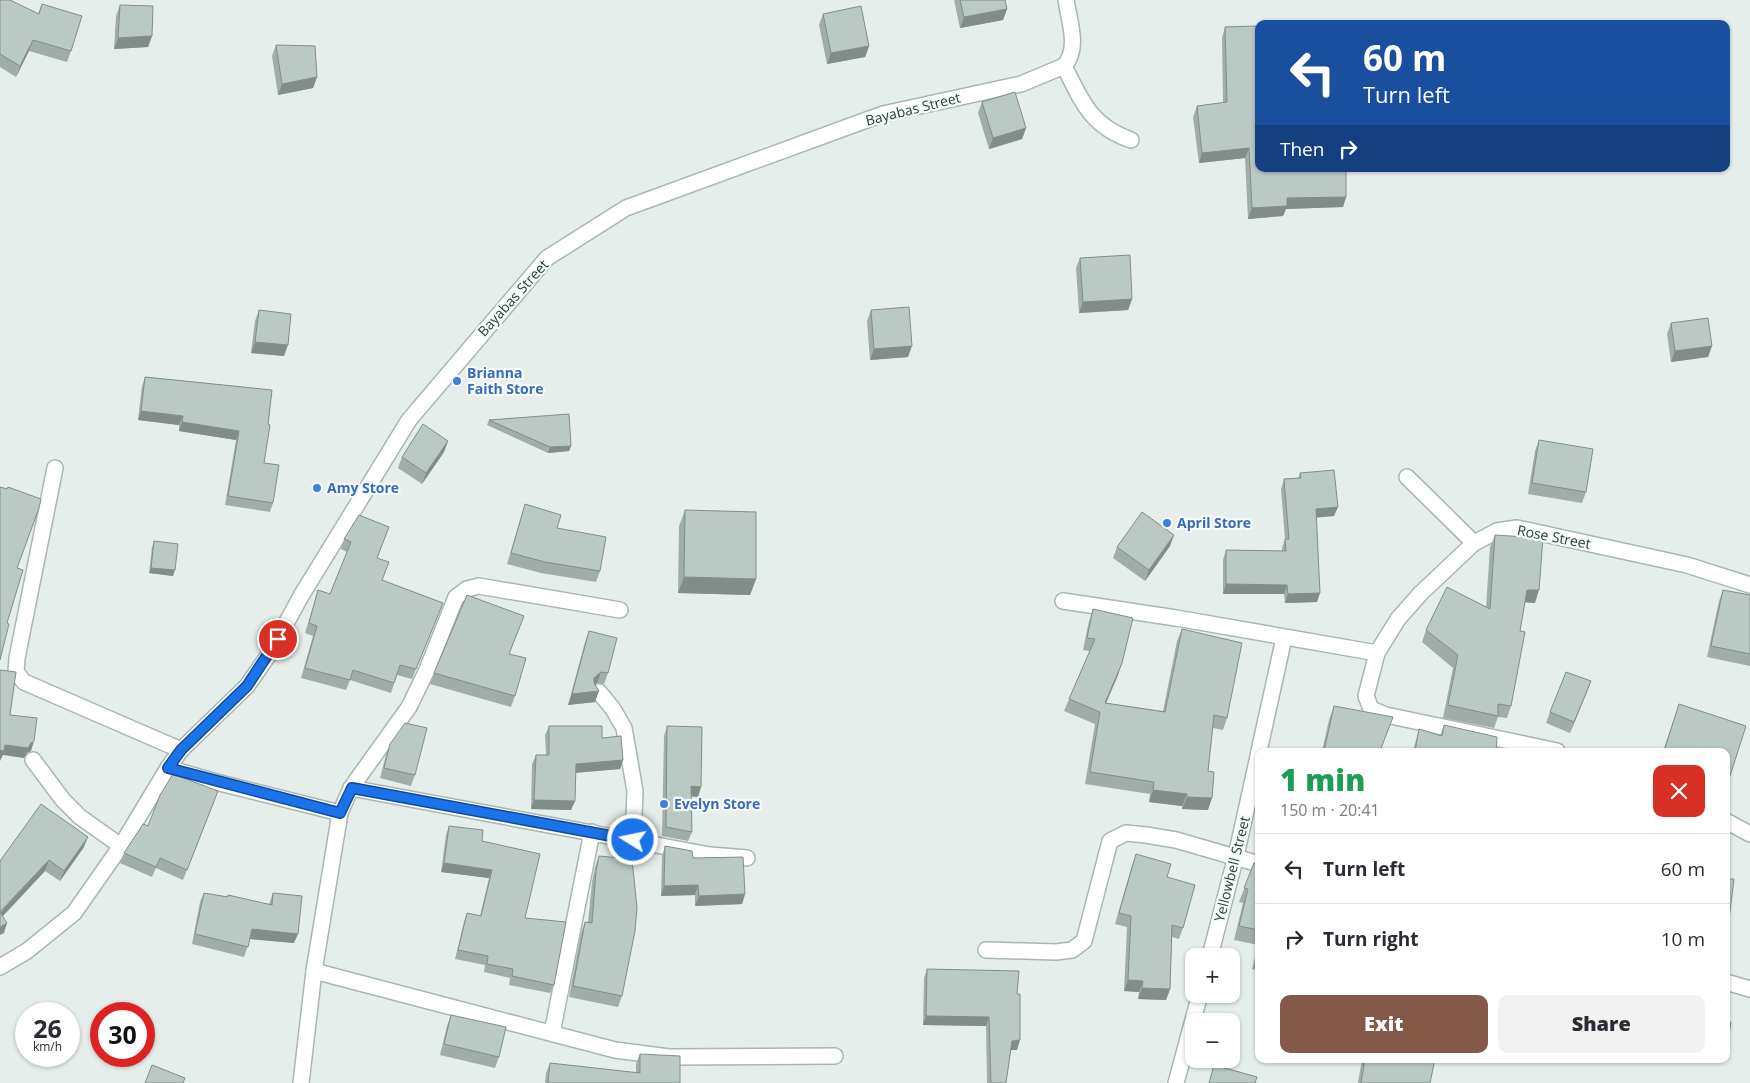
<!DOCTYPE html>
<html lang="en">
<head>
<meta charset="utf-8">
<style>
  body { margin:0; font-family:"Open Sans",sans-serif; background:#f2f2f3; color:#2b2b33; height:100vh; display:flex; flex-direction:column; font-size:19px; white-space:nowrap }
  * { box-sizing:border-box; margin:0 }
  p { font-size:16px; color:#7c7c81 }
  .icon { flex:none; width:28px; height:28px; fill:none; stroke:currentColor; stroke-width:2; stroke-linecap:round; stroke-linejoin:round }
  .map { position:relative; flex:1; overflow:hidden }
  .drawer { position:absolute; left:1255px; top:748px; width:475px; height:315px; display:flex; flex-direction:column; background:#fff; border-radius:10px; box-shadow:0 1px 4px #0004 }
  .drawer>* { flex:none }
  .top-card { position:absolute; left:1255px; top:20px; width:475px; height:152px; border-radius:10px; box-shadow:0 1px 4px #0004; background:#1a4fa0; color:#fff; overflow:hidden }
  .tools { position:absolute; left:1185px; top:948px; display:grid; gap:10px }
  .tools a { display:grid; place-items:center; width:55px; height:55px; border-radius:10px; background:#fff; box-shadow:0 1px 4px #0004; font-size:25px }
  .speed { position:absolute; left:15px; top:1002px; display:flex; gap:10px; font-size:25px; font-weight:700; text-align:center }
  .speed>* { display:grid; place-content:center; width:65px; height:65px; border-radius:50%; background:#fff; box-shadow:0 1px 4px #0004; line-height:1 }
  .speed small { font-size:12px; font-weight:400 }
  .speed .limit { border:8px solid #d22; background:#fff; color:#111 }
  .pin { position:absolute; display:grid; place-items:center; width:42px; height:42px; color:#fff; margin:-21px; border:2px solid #fff; border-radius:50%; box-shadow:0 1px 5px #0007 }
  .me { position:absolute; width:55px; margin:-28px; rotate:280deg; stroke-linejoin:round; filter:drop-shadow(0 0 4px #0008) }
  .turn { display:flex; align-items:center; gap:18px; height:105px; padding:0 25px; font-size:22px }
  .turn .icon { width:65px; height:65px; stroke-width:2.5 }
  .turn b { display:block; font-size:35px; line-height:42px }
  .then { display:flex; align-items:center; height:48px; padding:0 25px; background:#0003; gap:10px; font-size:19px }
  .round { display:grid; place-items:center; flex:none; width:52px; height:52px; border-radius:10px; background:#f2f2f3 }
  .summary { display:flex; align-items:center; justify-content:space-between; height:85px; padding:0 25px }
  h1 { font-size:30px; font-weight:800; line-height:38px; color:#1e9e55 }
  .action { display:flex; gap:10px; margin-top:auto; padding:10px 25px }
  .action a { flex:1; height:58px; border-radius:10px; background:#855947; color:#fff; font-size:20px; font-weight:800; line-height:58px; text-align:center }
  .action a+a { background:#f2f2f3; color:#2b2b33 }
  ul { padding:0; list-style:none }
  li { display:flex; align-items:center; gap:15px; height:70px; padding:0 25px; border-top:1px solid #e1e1e2 }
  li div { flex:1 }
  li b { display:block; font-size:19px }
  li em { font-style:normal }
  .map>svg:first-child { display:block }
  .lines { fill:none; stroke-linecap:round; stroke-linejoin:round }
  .service-casing { stroke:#a7b7b3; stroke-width:18 }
  .minor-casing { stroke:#a7b7b3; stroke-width:18 }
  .service { stroke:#fff; stroke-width:15 }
  .minor { stroke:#fff; stroke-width:15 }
  .wall { fill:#a0ada9 }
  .shaded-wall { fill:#828d89 }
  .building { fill:#bac9c4; stroke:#828d89 }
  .route-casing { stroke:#114b97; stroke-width:12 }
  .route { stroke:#1a73e8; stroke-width:9 }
  .shop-dot { fill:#3f7fe0; stroke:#f6faf9; stroke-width:2 }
  .labels { text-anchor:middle; stroke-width:4.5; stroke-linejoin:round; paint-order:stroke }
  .street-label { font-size:14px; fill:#24413c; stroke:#f6faf9 }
  .shop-label { font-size:14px; font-weight:bold; fill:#366cbe; stroke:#f6faf9; text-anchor:start }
</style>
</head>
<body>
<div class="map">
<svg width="1750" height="1083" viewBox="0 0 1750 1083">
  <rect width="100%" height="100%" fill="#e5eeeb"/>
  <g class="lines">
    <g class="service-casing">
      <g id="service">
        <path d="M1064 66C1082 102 1091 126 1131 140"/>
        <path d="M1407 477 1474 543"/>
        <path d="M33 760 63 800 80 817 121 846"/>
      </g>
    </g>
    <g class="minor-casing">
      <g id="minor">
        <path d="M55 468 17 658 16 672 24 682 181 750"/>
        <path d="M1063 601 1176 618 1377 653"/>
        <path d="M599 692 613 709 624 728 635 791 633 840"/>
        <path d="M1259 751 1284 638"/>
        <path d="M1557 751 1386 715 1371 709 1366 696 1377 653 1398 619 1421 593 1474 543 1497 531 1517 528 1687 565 1750 585"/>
        <path d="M168 768 216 782 340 813"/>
        <path d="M351 788 710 855 747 858"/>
        <path d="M1726 821 1750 834"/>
        <path d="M986 950 1056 952 1072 950 1084 941 1110 841 1126 833 1146 835 1176 840 1259 864"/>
        <path d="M1210 956 1236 856 1259 752"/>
        <path d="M0 967 27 951 74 913 121 846 168 768 181 750 247 686 270 653 301 596 409 420 547 258 626 208 883 114 1021 84 1064 66C1080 49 1069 21 1066 0"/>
        <path d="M314 971 340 813 351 788 409 707 426 672 456 597 467 589 479 586 620 610"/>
        <path d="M1726 982 1750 989"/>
        <path d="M552 1033 592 832"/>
        <path d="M301 1083 314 971 615 1050 669 1057 835 1056"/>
        <path d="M1176 1083 1200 994"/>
      </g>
    </g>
    <use href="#service" class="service"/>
    <use href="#minor" class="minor"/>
  </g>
  <g class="wall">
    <path d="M0 0 38 14 42 4 71 51 67 62 29 51 16 77 0 67Z"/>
    <path d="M954 0H1005L1007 9 1003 20 960 28Z"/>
    <path d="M120 5 152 36 148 47 114 49 116 16Z"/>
    <path d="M823 14 869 46 865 57 827 64 819 25Z"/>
    <path d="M1225 27 1258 103 1346 197 1343 207 1286 209 1283 216 1248 219 1245 158 1199 163 1193 117 1197 106 1223 103 1222 38Z"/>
    <path d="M276 45 317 77 313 88 278 95 272 56Z"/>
    <path d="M982 102 1026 128 1022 139 989 149 978 113Z"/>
    <path d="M1080 258 1132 299 1128 310 1079 313 1076 268Z"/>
    <path d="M259 310 284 356 251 353 255 321Z"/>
    <path d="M871 310 908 357 870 360 867 321Z"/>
    <path d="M1671 323 1712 346 1708 357 1671 362 1667 334Z"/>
    <path d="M145 377 272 390 264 463 273 503 270 512 225 505 236 440 179 431V425L138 420 142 386Z"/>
    <path d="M489 420 571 446 569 451 548 453 487 425Z"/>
    <path d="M1539 440 1586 492 1582 503 1528 494 1535 451Z"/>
    <path d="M448 441 444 452 422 484 398 468 402 457Z"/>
    <path d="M1300 473 1334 516 1316 517 1317 602 1285 603 1284 594H1223V560L1226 550 1282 551V548L1285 539 1281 489 1284 479 1298 478Z"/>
    <path d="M525 504 600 571 596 582 541 573 507 564Z"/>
    <path d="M685 510 756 579 750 595 678 593 679 526Z"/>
    <path d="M359 515 377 558 382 580 443 603 412 679 397 675 391 693 350 680 346 690 301 678 313 636 305 633 315 600 318 590 330 594 347 552 341 549 344 539Z"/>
    <path d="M1495 535 1535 603 1525 602 1520 631 1511 706 1507 718 1498 717 1494 728 1443 718 1453 668 1422 642 1426 630 1486 608 1490 547Z"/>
    <path d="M154 541 173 576 149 573 152 547Z"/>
    <path d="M1170 546 1145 581 1113 558 1117 547Z"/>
    <path d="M1723 590 1750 595V666L1707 657 1719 601Z"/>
    <path d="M1093 609 1118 675 1106 703 1163 711 1177 641 1182 629 1227 718 1223 730 1213 728 1208 771V810L1182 809V806L1149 802 1150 794 1085 784 1095 724 1064 711 1090 651 1083 650 1089 621Z"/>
    <path d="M589 631 608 673 604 684 597 683 595 685V702L568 705 585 642Z"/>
    <path d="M510 654 515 696 511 707 430 684 434 673Z"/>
    <path d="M1591 681 1570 733 1546 723 1550 712Z"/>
    <path d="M1679 704 1746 726 1726 786V751H1663Z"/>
    <path d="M1334 706 1380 751H1322L1329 720Z"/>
    <path d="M1444 725 1496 751H1413L1419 729 1440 736Z"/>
    <path d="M549 726 602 738 623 760 620 769 575 773V801L571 810 531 809 532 764 536 755H546L545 735Z"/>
    <path d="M667 726 701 787 698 797 691 796 692 832 688 841 662 836 664 736Z"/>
    <path d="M390 744 415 775 411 786 380 778 386 755Z"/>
    <path d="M214 802 183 880 156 868 152 877 120 863 124 853 148 826Z"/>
    <path d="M449 826 482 841 525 918 554 985 550 993 509 985 510 978 484 972 485 965 455 959 464 922 467 913 480 916 489 878 441 872 446 835Z"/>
    <path d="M665 846 693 858 745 894 742 904 695 906V895L661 896 662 856Z"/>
    <path d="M84 847 60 881 45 871 3 916 4 933 0 861Z"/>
    <path d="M1136 854 1167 877 1183 928 1179 939 1172 937 1170 989 1166 1000 1138 999 1139 992 1124 991 1127 927 1115 924 1132 865Z"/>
    <path d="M599 856 622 996 618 1007 569 997 581 933 585 922H588L592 882 595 867Z"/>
    <path d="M1254 863 1259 864V971L1252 969 1258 945 1234 940 1243 903 1239 902Z"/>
    <path d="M204 893 269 904 273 893 294 943 250 939 244 957 192 944 200 902Z"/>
    <path d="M927 969 1017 994V1050H1011L1006 1083H987L986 1026 923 1025 924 978Z"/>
    <path d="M451 1015 499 1057 495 1068 440 1055 447 1026Z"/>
    <path d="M640 1054 680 1083H545L546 1073 550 1063 636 1073V1064Z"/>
    <path d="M1362 1059H1435L1430 1083H1358Z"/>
  </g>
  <g class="shaded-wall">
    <path d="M1007 9 1003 20 960 28 964 17Z"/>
    <path d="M152 36 148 47 114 49 118 38Z"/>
    <path d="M33 40 29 51 16 77 20 66Z"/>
    <path d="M869 46 865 57 827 64 831 53Z"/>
    <path d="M317 77 313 88 278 95 282 84Z"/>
    <path d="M1026 128 1022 139 989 149 993 138Z"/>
    <path d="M1249 148 1245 158 1199 163 1202 153Z"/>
    <path d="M1346 197 1343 207 1286 209 1283 216 1248 219 1252 208 1287 198Z"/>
    <path d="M1132 299 1128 310 1079 313 1083 302Z"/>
    <path d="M255 342 288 345 284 356 251 353Z"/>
    <path d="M912 346 908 357 870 360 874 349Z"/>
    <path d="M1712 346 1708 357 1671 362 1675 351Z"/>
    <path d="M141 411 183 416 179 425 138 420Z"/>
    <path d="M182 422 239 431 236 440 179 431Z"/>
    <path d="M448 441 444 452 422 484 426 473Z"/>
    <path d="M571 446 569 451 548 453 550 447Z"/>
    <path d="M1338 507 1334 516 1312 518 1316 509Z"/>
    <path d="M1174 535 1170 546 1145 581 1149 570Z"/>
    <path d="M151 568 175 570 173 576 149 573Z"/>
    <path d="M684 577 756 579 750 595 678 593Z"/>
    <path d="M1226 584 1287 585 1284 594H1223Z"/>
    <path d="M1527 590H1539L1535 603 1522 602Z"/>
    <path d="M1320 593 1317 602 1285 603 1288 594Z"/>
    <path d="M1122 663 1118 675 1101 715 1105 703Z"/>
    <path d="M601 672 597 683 590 689 594 678Z"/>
    <path d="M1591 681 1587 692 1570 733 1574 722Z"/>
    <path d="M599 691 595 702 568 705 572 694Z"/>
    <path d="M34 741 31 751 27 753 24 758 3 755 0 761V750L5 745 31 743Z"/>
    <path d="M623 760 620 769 572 773 576 764Z"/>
    <path d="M691 786 701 787 698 797 687 796Z"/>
    <path d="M1153 790 1187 794 1182 806 1149 802Z"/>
    <path d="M1187 797 1212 798 1208 810 1182 809Z"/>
    <path d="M534 800 575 801 571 810 531 809Z"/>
    <path d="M88 837 84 847 60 881 64 871Z"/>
    <path d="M49 860 45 871 0 919V913Z"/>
    <path d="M444 863 492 870 489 878 441 872Z"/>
    <path d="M698 885 695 895 661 896 664 886Z"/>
    <path d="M745 894 742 904 695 906 699 896Z"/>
    <path d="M1726 919H1729L1726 926Z"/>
    <path d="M7 923 4 933 0 935V927Z"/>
    <path d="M252 929 298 934 294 943 249 939Z"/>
    <path d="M1128 980 1143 981 1139 992 1124 991Z"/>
    <path d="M1142 988 1170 989 1166 1000 1138 999Z"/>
    <path d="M926 1016 989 1017 986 1026 923 1025Z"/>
    <path d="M1020 1040 1017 1050H1009L1012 1041Z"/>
  </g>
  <g class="building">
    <path d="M0 0H10L39 14 42 4 82 16 71 51 33 40 20 66 0 54Z"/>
    <path d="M960 0H1005L1007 9 964 17Z"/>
    <path d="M120 5 153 6 152 36 118 38Z"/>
    <path d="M861 6 869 46 831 53 823 14Z"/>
    <path d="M1256 26 1258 103H1259V169H1346V197L1287 198V206L1252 208 1249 148 1202 153 1197 106 1227 102 1225 27Z"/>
    <path d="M276 45 315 46 317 77 282 84Z"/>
    <path d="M1015 92 1026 128 993 138 982 102Z"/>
    <path d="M1130 255 1132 299 1083 302 1080 258Z"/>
    <path d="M909 307 912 346 874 349 871 310Z"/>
    <path d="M259 310 291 314 288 345 255 342Z"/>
    <path d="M1708 318 1712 346 1675 351 1671 323Z"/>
    <path d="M145 377 272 390 268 424 270 425 264 463 279 465 273 503 228 496 239 431 182 422 183 416 141 411Z"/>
    <path d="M569 414 571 446 550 447 489 420Z"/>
    <path d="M423 424 448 441 426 473 402 457Z"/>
    <path d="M1539 440 1593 449 1586 492 1532 483Z"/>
    <path d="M1334 470 1338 507 1316 509 1320 593 1288 594 1287 585 1226 584V550L1286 551 1285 539H1289L1284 479 1301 478 1300 473Z"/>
    <path d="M0 487 7 489 8 487 41 499 39 508 17 568 23 570 7 623 9 624 0 660Z"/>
    <path d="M525 504 561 515 557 528 606 537 600 571 545 562 511 553Z"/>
    <path d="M685 510 756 512V579L684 577Z"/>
    <path d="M1142 512 1174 535 1149 570 1117 547Z"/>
    <path d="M359 515 389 527 377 558 389 562 382 580 443 603 416 669 400 665 394 683 353 670 350 680 305 668 317 626 309 623 318 590 330 594 351 542 344 539Z"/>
    <path d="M1495 535 1543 538 1539 590H1527L1520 631 1525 632 1511 706 1498 704V716L1448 705 1458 655 1426 630 1447 587 1490 609Z"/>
    <path d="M154 541 178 544 175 570 151 568Z"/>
    <path d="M1723 590 1750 595V654L1711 646Z"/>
    <path d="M467 595 524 616 509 654 526 658 515 696 434 673Z"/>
    <path d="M1093 609 1133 618 1122 663 1105 703 1165 712 1182 629 1242 643 1227 718 1214 715 1208 771 1214 772 1212 798 1187 797V794L1153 790 1154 782 1090 772 1100 712 1069 699 1095 639 1087 638Z"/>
    <path d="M589 631 617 638 608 673 601 672 594 678V683L599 691 572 694Z"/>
    <path d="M0 670 16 672 10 715 37 718 34 741 31 743 28 748 5 745 4 751 0 750Z"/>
    <path d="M1566 672 1591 681 1574 722 1550 712Z"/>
    <path d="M1679 704 1746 726 1729 779 1726 778V751H1664Z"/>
    <path d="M1334 706 1393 717 1380 751H1366L1362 749V751H1324Z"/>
    <path d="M405 723 427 728 415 775 384 768 390 744Z"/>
    <path d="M1444 725 1497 737 1496 751H1415L1419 729 1442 736Z"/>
    <path d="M549 726H602V738L621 736 623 760 576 764 575 801 534 800 536 755H549Z"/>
    <path d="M667 726 702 727 701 787 691 786 692 832 666 827Z"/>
    <path d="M173 774 218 791 187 870 160 858 156 867 124 853 143 824 148 826 160 795Z"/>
    <path d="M41 804 88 837 64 871 49 860 0 912 7 923 0 927V861Z"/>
    <path d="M449 826 483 830 482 841 540 854 525 918 566 922 554 985 512 976 513 969 487 964 488 956 458 950 467 913 481 916 492 870 444 863Z"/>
    <path d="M665 846 692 851 693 858 743 857 745 894 699 896 698 885 664 886Z"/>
    <path d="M1136 854 1171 864 1167 877 1195 885 1183 928 1172 925 1170 989 1142 988 1143 981 1128 980 1131 916 1119 913Z"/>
    <path d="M599 856 632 859 637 908 635 931 622 996 573 986 585 922 592 923 596 871Z"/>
    <path d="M1254 863 1259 864V930L1239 926 1248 889 1244 888Z"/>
    <path d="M1726 879H1734L1729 919H1726Z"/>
    <path d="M204 893 228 897V895L272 905 273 893 302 896 298 934 252 929 248 947 195 934Z"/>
    <path d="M1259 947V955H1257Z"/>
    <path d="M927 969 1019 971 1017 994H1020V1040L1012 1041 1006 1083H991L989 1017 926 1016Z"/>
    <path d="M451 1015 506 1027 499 1057 444 1044Z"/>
    <path d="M1726 1022H1731L1727 1049 1726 1048Z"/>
    <path d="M640 1054 680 1056V1083H548L550 1063 640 1073Z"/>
    <path d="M1365 1059H1435L1430 1083H1361Z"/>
    <path d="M152 1065 185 1078 183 1083H145Z"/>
    <path d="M1214 1065 1257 1077 1255 1083H1209Z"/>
  </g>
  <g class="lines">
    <g class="route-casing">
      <path id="route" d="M278 639 247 686 181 750 168 768 340 813 352 788 633 840"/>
    </g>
    <use href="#route" class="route"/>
  </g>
  <g class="shop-dot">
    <circle cx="457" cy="381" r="5"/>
    <circle cx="317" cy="488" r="5"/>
    <circle cx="1167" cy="523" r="5"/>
    <circle cx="664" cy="804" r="5"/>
  </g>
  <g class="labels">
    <g class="street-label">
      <text transform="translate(913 109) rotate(-14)" y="5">Bayabas Street</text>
      <text transform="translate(513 298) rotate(-48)" y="5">Bayabas Street</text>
      <text transform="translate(1554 537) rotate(11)" y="5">Rose Street</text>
      <text transform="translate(1232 869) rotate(-76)" y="5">Yellowbell Street</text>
    </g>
    <g class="shop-label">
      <text x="467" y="378">Brianna<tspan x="467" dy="16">Faith Store</tspan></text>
      <text x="327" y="493">Amy Store</text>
      <text x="1177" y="528">April Store</text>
      <text x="674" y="809">Evelyn Store</text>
    </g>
  </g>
</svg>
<div class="tools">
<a>+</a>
<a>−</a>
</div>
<div class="speed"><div>26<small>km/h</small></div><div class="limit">30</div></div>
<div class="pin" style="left:278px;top:639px;background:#d93025"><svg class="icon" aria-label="arrive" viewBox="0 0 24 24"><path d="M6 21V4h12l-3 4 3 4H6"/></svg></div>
<svg class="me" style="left:633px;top:840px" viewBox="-20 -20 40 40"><circle r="17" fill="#1a73e8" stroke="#fff" stroke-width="3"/><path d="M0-11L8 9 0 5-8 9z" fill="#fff"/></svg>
<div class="top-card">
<div class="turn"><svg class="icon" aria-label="left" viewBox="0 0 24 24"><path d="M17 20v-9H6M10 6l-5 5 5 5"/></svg><div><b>60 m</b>Turn left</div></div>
<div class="then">Then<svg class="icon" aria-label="right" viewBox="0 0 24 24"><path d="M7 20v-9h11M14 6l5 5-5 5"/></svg></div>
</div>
<section class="drawer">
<div class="summary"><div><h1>1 min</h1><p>150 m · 20:41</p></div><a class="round" style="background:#d93025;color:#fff"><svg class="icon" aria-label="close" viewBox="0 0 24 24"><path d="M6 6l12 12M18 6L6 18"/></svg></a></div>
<ul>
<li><svg class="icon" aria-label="left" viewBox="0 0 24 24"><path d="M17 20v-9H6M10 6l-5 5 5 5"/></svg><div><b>Turn left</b></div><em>60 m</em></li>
<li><svg class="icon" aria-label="right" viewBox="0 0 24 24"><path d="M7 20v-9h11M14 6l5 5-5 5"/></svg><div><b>Turn right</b></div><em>10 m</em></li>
</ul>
<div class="action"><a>Exit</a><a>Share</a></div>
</section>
</div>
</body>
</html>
